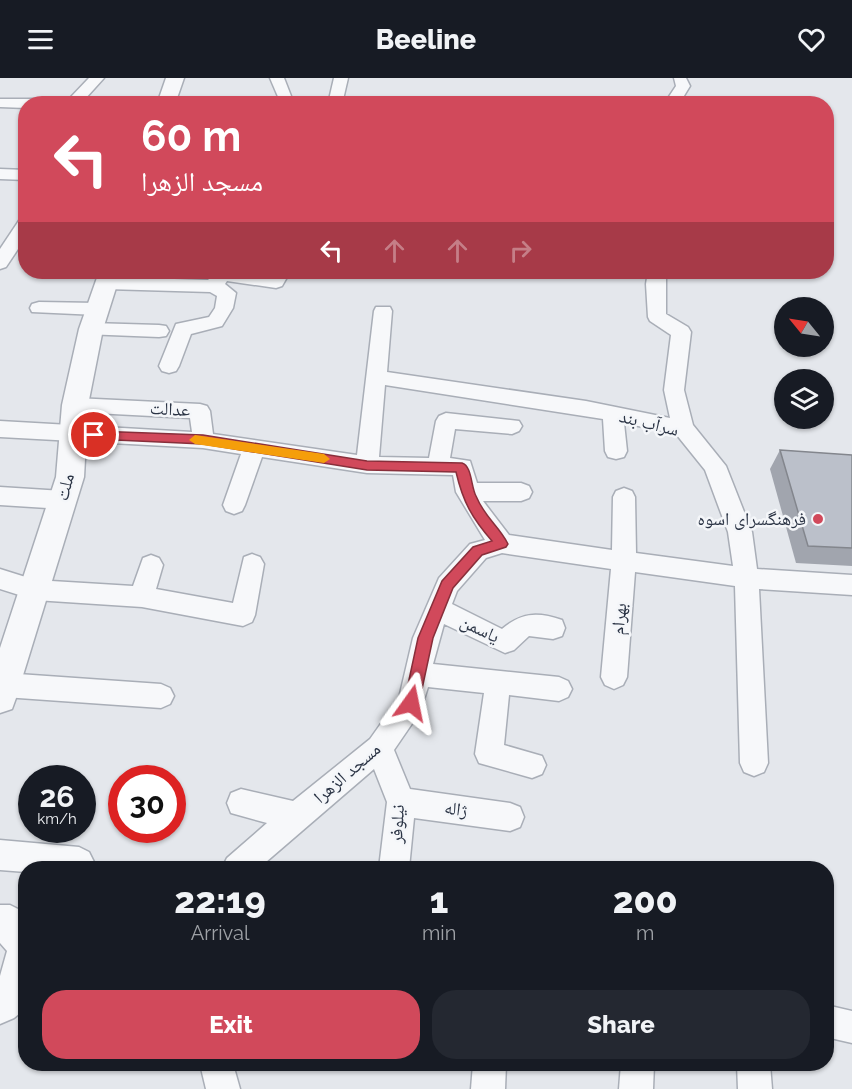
<!DOCTYPE html>
<html lang="en">
<head>
<meta charset="utf-8">
<style>
  body { margin:0; font-family:Raleway,"Noto Naskh Arabic",sans-serif; background:#242831; color:#f1f3f6; height:100vh; display:flex; flex-direction:column; font-size:22px; white-space:nowrap }
  * { box-sizing:border-box; margin:0 }
  p { font-size:20px; color:#9ea1a6 }
  .icon { flex:none; width:33px; height:33px; fill:none; stroke:currentColor; stroke-width:2; stroke-linecap:round; stroke-linejoin:round }
  .map { position:relative; flex:1; overflow:hidden }
  .details { position:absolute; left:18px; top:783px; width:816px; height:210px; display:flex; flex-direction:column; background:#171b24; border-radius:24px; box-shadow:0 2px 4px #0004 }
  .details>* { flex:none }
  .top-card { position:absolute; left:18px; top:18px; width:816px; height:183px; border-radius:24px; box-shadow:0 2px 4px #0004; background:#d1495b; color:#fff; overflow:hidden }
  .needle { width:39px; rotate:300deg }
  .buttons { position:absolute; left:774px; top:219px; display:grid; gap:12px }
  .buttons a { display:grid; place-items:center; width:60px; height:60px; border-radius:50%; background:#171b24; box-shadow:0 2px 4px #0004; font-size:30px }
  .speed { position:absolute; left:18px; top:687px; display:flex; gap:12px; font-size:30px; font-weight:700; text-align:center }
  .speed>* { display:grid; place-content:center; width:78px; height:78px; border-radius:50%; background:#171b24; box-shadow:0 2px 4px #0004; line-height:1 }
  .speed small { font-size:15px; font-weight:400 }
  .speed .limit { border:9px solid #d22; background:#fff; color:#111 }
  .pin { position:absolute; display:grid; place-items:center; width:51px; height:51px; color:#fff; margin:-26px; border:3px solid #fff; border-radius:50%; box-shadow:0 2px 6px #0007 }
  .me { position:absolute; width:66px; margin:-33px; rotate:12deg; stroke-linejoin:round; filter:drop-shadow(0 0 4px #0008) }
  .turn { display:flex; align-items:center; gap:21px; height:126px; padding:0 24px; font-size:27px }
  .turn .icon { width:78px; height:78px; stroke-width:2.5 }
  .turn b { display:block; font-size:42px; line-height:51px }
  .lanes { display:flex; align-items:center; height:57px; padding:0 24px; background:#0003; justify-content:center; gap:30px; direction:ltr }
  .lanes .off { opacity:.35 }
  .eta { display:flex; justify-content:space-evenly; align-items:center; height:102px; text-align:center }
  .eta b { font-size:36px; font-weight:800; line-height:42px }
  .primary-button { display:flex; gap:12px; margin-top:auto; padding:12px 24px }
  .primary-button a { flex:1; height:69px; border-radius:24px; background:#d1495b; color:#fff; font-size:24px; font-weight:800; line-height:69px; text-align:center }
  .primary-button a+a { background:#242831; color:#f1f3f6 }
  header { display:flex; justify-content:space-between; align-items:center; height:78px; padding:0 24px; background:#171b24; font-size:27px; font-weight:800 }
  .map>svg:first-child { display:block }
  .lines { fill:none; stroke-linecap:round; stroke-linejoin:round }
  .minor-casing { stroke:#a9aeb7; stroke-width:3 }
  .tertiary-casing { stroke:#a9aeb7; stroke-width:3 }
  .minor { fill:#f7f8fa; fill-rule:evenodd }
  .tertiary { fill:#f7f8fa; fill-rule:evenodd }
  .wall { fill:#a1a5ae }
  .building { fill:#bbc0ca; stroke:#83868d; stroke-width:1.5 }
  .route { fill:#d1495b; stroke:#882f3b; stroke-width:1.5 }
  .slow { fill:#f59e0b }
  .poi-dot { fill:#d1495b; stroke:#f4f6f9; stroke-width:2 }
  .labels { text-anchor:middle; stroke-width:5; stroke-linejoin:round; paint-order:stroke }
  .street-label { font-size:18px; fill:#2b3445; stroke:#f4f6f9 }
  .poi-label { font-size:18px; fill:#2b3445; stroke:#f4f6f9; text-anchor:end }
</style>
</head>
<body>
<header><svg class="icon" aria-label="menu" viewBox="0 0 24 24"><path d="M4 6h16M4 12h16M4 18h16"/></svg>Beeline<svg class="icon" aria-label="heart" viewBox="0 0 24 24"><path d="M12 20l-8-8c-3-5 5-10 8-4 3-6 11-1 8 4z"/></svg></header>
<div class="map">
<svg width="852" height="1011" viewBox="0 0 852 1011">
  <rect width="100%" height="100%" fill="#e4e7ec"/>
  <g class="lines">
    <g class="minor-casing">
      <g id="minor">
        <path d="M89 0H104L85 21 180 22 187 26H26V30L0 29V21H69Z"/>
        <path d="M270 0H284L291 18 289 21H279Z"/>
        <path d="M334 0H348L342 26H328Z"/>
        <path d="M674 0H686L690 8 679 26H664L676 8Z"/>
        <path d="M0 91 26 92V102L0 101Z"/>
        <path d="M26 140V159L6 189 0 191V171L20 141Z"/>
        <path d="M216 194 270 197 272 194H290L282 208 276 210 227 203 225 206 236 215 233 230 222 248 191 256 179 288 176 293 169 295 162 293 159 288 176 246 209 239 215 230 217 218 210 214 106 211 100 209 97 205 100 201 106 199 208 202Z"/>
        <path d="M648 194H666V236L688 249 691 254 684 312 693 347 726 388 752 454 757 491 852 497V517L759 511 768 685 764 694 754 698 744 694 740 685 735 508 635 494 627 599 623 607 614 611 605 607 601 599 611 491 502 475 486 480 457 513 452 526 502 551C522 534 538 534 562 542L565 550 562 558 553 561 529 558 514 572 505 575 444 546 433 586 559 599 568 603 572 611 568 619 559 623 509 617 504 667 542 678 546 687 542 696 532 700 479 685 475 676 484 615 428 609 420 634 394 672 410 711 510 725 520 729 524 739 520 749 510 753 414 740 409 790H379L387 724 374 691 259 790H222L227 780 267 745 231 735 227 725 231 715 241 711 293 723 370 661 399 620 413 560 439 500 470 466 485 462 456 414 453 397 367 395 262 379 245 427 242 433 234 436 226 433 223 427 241 376 203 370 0 359V343L192 354 190 340 75 334 68 332 65 327 68 322 75 320 200 326 207 328 210 333 213 356 357 377 374 233 376 229H390L392 233 387 294 586 323 670 340 664 312 671 257 650 243 648 239 646 206ZM385 307 603 341 605 373 608 379 616 381 624 379 627 373 624 345 676 356 705 392 728 454 733 488 636 475 635 419 632 413 624 410 616 413 613 419 612 472 509 457 483 423H521L529 420 532 414 529 408 521 405H477L470 383 450 380 455 351 512 356 519 353 522 348 519 343 446 335 439 338 436 343 429 380 379 379Z"/>
        <path d="M39 224 97 225 104 227 106 231 104 235 97 237 32 234 30 230 32 226Z"/>
        <path d="M91 245 159 247 166 248 169 253 166 258 159 259 84 256 81 251 84 246Z"/>
        <path d="M0 409 63 413 71 416 74 422 71 428 63 431 0 427Z"/>
        <path d="M252 476 260 479 264 486 255 537 252 544 243 548 142 529 35 522 0 511V491L35 502 133 508 143 480 151 477 159 480 163 487 156 511 233 525 244 479Z"/>
        <path d="M4 595 161 606 170 610 174 618 170 626 161 630 4 619 0 617V597Z"/>
        <path d="M0 762 79 769 89 774 94 784 91 790H26V794L0 792Z"/>
        <path d="M826 927 852 933V965L826 959Z"/>
        <path d="M200 986H233L240 1011H206Z"/>
        <path d="M473 986H506L505 1011H471Z"/>
        <path d="M621 986H654L653 1011H619Z"/>
        <path d="M737 986H770L772 1011H738Z"/>
      </g>
    </g>
    <g class="tertiary-casing">
      <g id="tertiary">
        <path d="M166 0H184L175 26H157Z"/>
        <path d="M99 194H121L103 251 88 327 84 399 16 620 12 631 0 635V570L56 399 62 327 79 251Z"/>
        <path d="M0 827H10L26 835V930L14 940 0 946V898L7 873 0 865Z"/>
      </g>
    </g>
    <use href="#minor" class="minor"/>
    <use href="#tertiary" class="tertiary"/>
  </g>
  <path class="wall" d="M780 372 852 377V488L796 485 770 391Z"/>
  <path class="building" d="M780 372 852 377V470L808 468Z"/>
  <path class="route" d="M94 353 203 357 367 383 462 385C472 388 471 409 476 418 485 440 499 448 508 466L506 469 482 477 453 510 433 560 419 625 417 630 411 632 406 630 404 625 418 560 442 503 473 469 492 463C472 440 463 424 456 394L367 392 203 366 94 361 88 357Z"/>
  <path class="slow" d="M195 357 324 376 330 381 324 385 195 366 189 362Z"/>
  <circle class="poi-dot" cx="818" cy="441" r="6"/>
  <g class="labels">
    <g class="street-label">
      <text transform="translate(170 331) rotate(3)" y="6">عدالت</text>
      <text transform="translate(649 345) rotate(14)" y="6">سرآب بند</text>
      <text transform="translate(65 409) rotate(-76)" y="6">ملت</text>
      <text transform="translate(619 541) rotate(-85)" y="6">بهرام</text>
      <text transform="translate(480 551) rotate(25)" y="6">یاسمن</text>
      <text transform="translate(347 695) rotate(-41)" y="6">مسجد الزهرا</text>
      <text transform="translate(456 731) rotate(8)" y="6">ژاله</text>
      <text transform="translate(397 746) rotate(-87)" y="6">نیلوفر</text>
    </g>
    <g class="poi-label">
      <text x="806" y="447">فرهنگسرای اسوه</text>
    </g>
  </g>
</svg>
<div class="buttons">
<a><svg class="needle" viewBox="-14 -14 28 28"><path d="M0-13l5 13h-10z" fill="#e53935"/><path d="M0 13l5-13h-10z" fill="#9ea1a6"/></svg></a>
<a><svg class="icon" aria-label="layers" viewBox="0 0 24 24"><path d="M12 4l9 5-9 5-9-5zM3 14l9 5 9-5"/></svg></a>
</div>
<div class="speed"><div>26<small>km/h</small></div><div class="limit">30</div></div>
<div class="pin" style="left:94px;top:357px;background:#d93025"><svg class="icon" aria-label="arrive" viewBox="0 0 24 24"><path d="M6 21V4h12l-3 4 3 4H6"/></svg></div>
<svg class="me" style="left:411px;top:625px" viewBox="-20 -20 40 40"><path d="M0-17L14 15 0 8-14 15z" fill="#d1495b" stroke="#fff" stroke-width="4"/></svg>
<div class="top-card">
<div class="turn"><svg class="icon" aria-label="left" viewBox="0 0 24 24"><path d="M17 20v-9H6M10 6l-5 5 5 5"/></svg><div><b>60 m</b>مسجد الزهرا</div></div>
<div class="lanes"><svg class="icon" aria-label="left" viewBox="0 0 24 24"><path d="M17 20v-9H6M10 6l-5 5 5 5"/></svg><svg class="icon off" aria-label="ahead" viewBox="0 0 24 24"><path d="M12 20V5M6 11l6-6 6 6"/></svg><svg class="icon off" aria-label="ahead" viewBox="0 0 24 24"><path d="M12 20V5M6 11l6-6 6 6"/></svg><svg class="icon off" aria-label="right" viewBox="0 0 24 24"><path d="M7 20v-9h11M14 6l5 5-5 5"/></svg></div>
</div>
<section class="details">
<div class="eta">
<div><b>22:19</b><p>Arrival</p></div>
<div><b>1</b><p>min</p></div>
<div><b>200</b><p>m</p></div>
</div>
<div class="primary-button"><a>Exit</a><a>Share</a></div>
</section>
</div>
</body>
</html>
